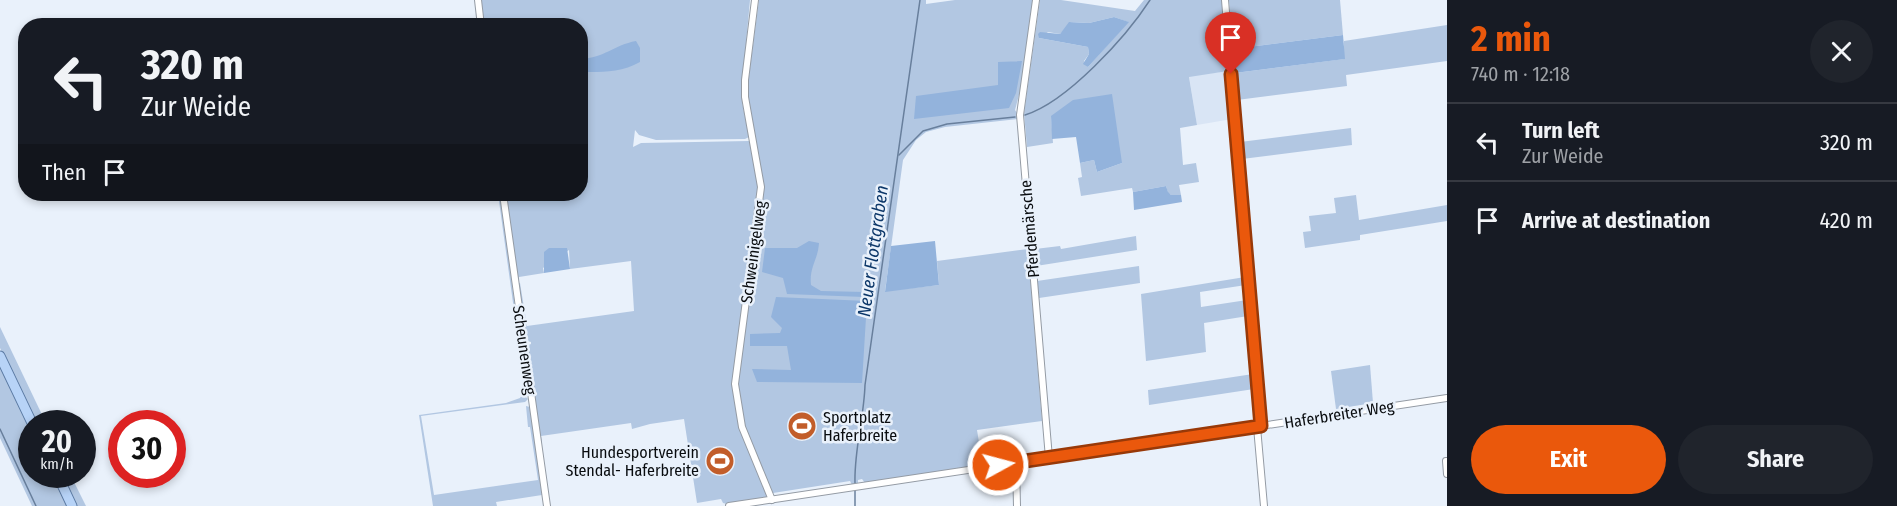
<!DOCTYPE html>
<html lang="en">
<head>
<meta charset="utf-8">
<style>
  body { margin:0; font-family:"Fira Sans Condensed",sans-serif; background:#20242c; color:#f1f3f6; height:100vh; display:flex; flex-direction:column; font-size:22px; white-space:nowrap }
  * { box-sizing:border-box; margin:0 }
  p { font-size:20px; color:#9ea1a6 }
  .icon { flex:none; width:33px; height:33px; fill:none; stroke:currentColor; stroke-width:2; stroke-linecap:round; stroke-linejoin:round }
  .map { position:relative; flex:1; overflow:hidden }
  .panel { display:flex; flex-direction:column; background:#171b24; width:450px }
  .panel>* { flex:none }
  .top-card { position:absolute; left:18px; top:18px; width:570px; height:183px; border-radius:24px; box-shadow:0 3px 9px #0003; background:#171b24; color:#f1f3f6; overflow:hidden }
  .speed { position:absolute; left:18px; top:410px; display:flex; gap:12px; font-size:30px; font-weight:700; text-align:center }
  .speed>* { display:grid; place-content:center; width:78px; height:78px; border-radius:50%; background:#171b24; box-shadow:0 3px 9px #0003; line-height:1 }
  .speed small { font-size:15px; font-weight:400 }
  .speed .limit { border:9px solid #d22; background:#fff; color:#111 }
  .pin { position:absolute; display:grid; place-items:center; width:51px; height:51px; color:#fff; margin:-62px -26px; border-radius:50% 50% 50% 0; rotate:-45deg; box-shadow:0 0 6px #0007 }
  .pin .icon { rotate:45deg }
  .me { position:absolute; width:66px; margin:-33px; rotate:83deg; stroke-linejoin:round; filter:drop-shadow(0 0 4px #0008) }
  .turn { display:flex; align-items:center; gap:21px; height:126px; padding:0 24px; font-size:27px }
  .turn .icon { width:78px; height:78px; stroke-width:2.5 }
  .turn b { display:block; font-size:42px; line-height:51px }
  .then { display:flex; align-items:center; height:57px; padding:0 24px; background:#0003; gap:12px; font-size:22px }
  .round { display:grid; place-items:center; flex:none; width:63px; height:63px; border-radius:32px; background:#20242c }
  .headline { display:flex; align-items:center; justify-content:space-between; height:102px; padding:0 24px }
  h1 { font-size:36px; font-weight:700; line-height:45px; color:#ea580c }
  .cta { display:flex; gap:12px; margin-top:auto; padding:12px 24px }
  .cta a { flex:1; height:69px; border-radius:36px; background:#ea580c; color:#fff; font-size:24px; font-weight:700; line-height:69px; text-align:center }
  .cta a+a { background:#20242c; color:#f1f3f6 }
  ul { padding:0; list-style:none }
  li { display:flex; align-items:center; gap:18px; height:78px; padding:0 24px; border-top:2px solid #363941 }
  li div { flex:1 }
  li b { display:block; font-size:22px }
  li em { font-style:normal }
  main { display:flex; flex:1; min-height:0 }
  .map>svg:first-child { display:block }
  .built { fill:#d9e5f5 }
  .green { fill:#b2c7e2; fill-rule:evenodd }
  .forest { fill:#93b3dc }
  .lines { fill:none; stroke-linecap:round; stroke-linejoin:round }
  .stream { stroke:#687f9c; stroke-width:1.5 }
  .minor-casing { stroke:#949ba4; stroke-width:8 }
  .primary-casing { stroke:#5b7aa3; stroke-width:11 }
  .minor { stroke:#fff; stroke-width:6 }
  .primary { stroke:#b7d3f7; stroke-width:9 }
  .route-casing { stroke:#983908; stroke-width:15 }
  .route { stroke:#ea580c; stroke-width:10 }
  .labels { text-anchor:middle; stroke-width:5; stroke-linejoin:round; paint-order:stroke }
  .street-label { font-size:16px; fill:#090c0f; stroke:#e9f1fb }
  .poi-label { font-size:16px; fill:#090c0f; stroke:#e9f1fb; text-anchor:start }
  .water-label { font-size:18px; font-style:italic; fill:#0c3769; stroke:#e9f1fb }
</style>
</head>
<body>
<main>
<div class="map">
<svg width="1447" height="506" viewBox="0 0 1447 506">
  <rect width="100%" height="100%" fill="#e9f1fb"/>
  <path class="built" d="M1228 71 1232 119 1197 125 1189 76Z"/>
  <g class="green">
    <path d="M480 0H750L742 87V102L749 137 745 139 656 140 639 135 635 130 633 147 641 143 749 141 751 143 759 179 733 379 736 407 767 492 766 497 727 504 723 503 721 499 697 503 684 419 650 424 632 429 631 423 541 436 542 442H540L526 346 531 344V342L527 341 517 284 520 283 527 326 634 311 631 261 570 269 569 250 543 268 544 273 519 277V280L517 279 504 194H580V26L483 25Z"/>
    <path d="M759 0H926V4L955 0H1033L1020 91 1015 110 1017 113 1018 119 945 127 926 132 916 140 903 160 885 291 939 285 937 261 1028 249 1042 421 977 430 982 461 993 460V464L865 483 862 479 858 480V484L852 485 850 481 773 493 742 423 736 380 763 190V179L748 104 749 76Z"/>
    <path d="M1040 0H1061L1135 11 1144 0H1223L1228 71 1189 77 1197 125 1180 128 1183 165 1196 163 1199 182 1179 185 1181 195H1171L1168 193 1166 186 1133 192 1132 188 1081 196 1078 178 1082 177 1080 163 1094 160 1097 172 1122 163 1051 116 1053 143 1027 147 1024 113ZM1114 17 1128 22 1088 67 1084 61 1089 54 1088 47 1039 38 1048 32 1060 34 1071 22 1089 23Z"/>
    <path d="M1229 0H1340L1343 35 1233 49Z"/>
    <path d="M1447 25V61L1346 75 1347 86 1237 100 1235 73 1344 59V41Z"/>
    <path d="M1351 128 1352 145 1242 159 1240 142Z"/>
    <path d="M498 194H501L513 292 527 382 526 397 528 399 525 402 421 416 434 495 538 480 530 427H528L526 406 530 407 542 495 496 502 497 506H433L419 415 506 403 520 398 525 390Z"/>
    <path d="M1356 195 1359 220 1447 205V221L1360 235V240L1305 248 1303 232 1311 231 1309 216 1336 213 1334 198Z"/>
    <path d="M1136 236 1137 250 1036 266 1035 249 1060 246 1061 249Z"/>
    <path d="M1139 266 1140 283 1039 298 1037 281Z"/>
    <path d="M1245 277 1246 285 1200 292 1201 307 1247 300 1248 316 1204 323 1206 352 1146 361 1141 294Z"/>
    <path d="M0 327 46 423H36L0 348Z"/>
    <path d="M0 364 31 430 32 474H53L68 506H32L0 438Z"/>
    <path d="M1370 365 1373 403 1336 409 1331 371Z"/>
    <path d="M1253 374 1254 389 1149 405 1148 390Z"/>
    <path d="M60 474H70L86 506H76Z"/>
  </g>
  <g class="forest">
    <path d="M1114 17 1129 22 1088 67 1083 64 1089 54 1088 47 1039 38 1038 34 1040 32 1060 34 1069 22 1089 23Z"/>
    <path d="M1343 35 1345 59 1235 73 1233 49Z"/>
    <path d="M636 41 640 48V62C621 73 601 72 581 72V59C604 58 614 45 636 41Z"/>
    <path d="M1022 61 1016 93 1009 108 914 119 916 96 998 85V62Z"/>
    <path d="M1112 94 1122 163 1097 172 1094 160 1080 163 1076 137 1052 139 1051 116 1073 100Z"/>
    <path d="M1166 186 1168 192 1171 195H1181L1182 202 1134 210 1133 192Z"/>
    <path d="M809 241 819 243C818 260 809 267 811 285L821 291 865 292 864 297 787 294 783 278 762 272 765 248H797Z"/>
    <path d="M935 241 939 285 885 292 891 246Z"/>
    <path d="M549 248H567L570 269 544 273V252Z"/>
    <path d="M776 297 867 301 862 383 757 382 752 369 791 370 787 346H750V334L780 333 782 328 771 317Z"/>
  </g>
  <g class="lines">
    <g class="stream">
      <path d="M1025 115C1067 102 1126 37 1150 0"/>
      <path d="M899 155 923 131 947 124 1015 117"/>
      <path d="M0 429 36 506"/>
      <path d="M855 483C854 450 864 418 865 385L920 0"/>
      <path d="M855 488V506"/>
    </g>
    <g class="minor-casing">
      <g id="minor">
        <path d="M478 0 481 26"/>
        <path d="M755 0 745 80V97L761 187 735 384 742 427 772 500"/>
        <path d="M1036 0 1020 115 1049 458"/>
        <path d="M1225 0 1261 426"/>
        <path d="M503 194 547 506"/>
        <path d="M1257 427 1264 506"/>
        <path d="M1446 461 1447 474"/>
        <path d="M1016 463 1017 506"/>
        <path d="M729 506 1447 398"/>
      </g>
    </g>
    <g class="primary-casing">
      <g id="primary">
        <path d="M0 356 32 423"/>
        <path d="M57 474 72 506"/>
      </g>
    </g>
    <use href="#minor" class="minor"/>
    <use href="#primary" class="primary"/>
  </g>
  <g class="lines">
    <g class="route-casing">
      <path id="route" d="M998 465 1261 426 1231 74"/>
    </g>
    <use href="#route" class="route"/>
  </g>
  <defs>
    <g id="stadium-disc" transform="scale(1.5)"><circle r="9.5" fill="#c25d2a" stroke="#e9f1fb"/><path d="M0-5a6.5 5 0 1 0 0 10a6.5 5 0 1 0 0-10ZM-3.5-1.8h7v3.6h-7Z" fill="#fff"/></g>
  </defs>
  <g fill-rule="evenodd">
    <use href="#stadium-disc" x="802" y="426"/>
    <use href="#stadium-disc" x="720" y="461"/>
  </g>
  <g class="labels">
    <g class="street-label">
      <text transform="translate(1029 229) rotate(-95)" y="6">Pferdemärsche</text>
      <text transform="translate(753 252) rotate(-82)" y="6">Schweinigelweg</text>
      <text transform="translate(525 350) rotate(82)" y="6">Scheunenweg</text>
      <text transform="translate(1339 414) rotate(-9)" y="6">Haferbreiter Weg</text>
    </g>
    <g class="poi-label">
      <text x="823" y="423">Sportplatz<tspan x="823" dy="18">Haferbreite</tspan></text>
      <text x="699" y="458" text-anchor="end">Hundesportverein<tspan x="699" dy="18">Stendal- Haferbreite</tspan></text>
    </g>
    <g class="water-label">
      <text transform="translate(873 251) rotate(-82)" y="6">Neuer Flottgraben</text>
    </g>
  </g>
</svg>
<div class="speed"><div>20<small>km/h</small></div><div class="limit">30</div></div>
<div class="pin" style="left:1231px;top:74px;background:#d93025"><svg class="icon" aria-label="arrive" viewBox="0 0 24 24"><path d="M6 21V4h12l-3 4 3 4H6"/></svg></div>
<svg class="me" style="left:998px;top:465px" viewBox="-20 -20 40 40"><circle r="17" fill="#ea580c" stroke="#fff" stroke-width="3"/><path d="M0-11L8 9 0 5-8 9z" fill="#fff"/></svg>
<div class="top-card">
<div class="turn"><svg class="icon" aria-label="left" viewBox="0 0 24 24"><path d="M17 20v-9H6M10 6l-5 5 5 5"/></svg><div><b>320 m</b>Zur Weide</div></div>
<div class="then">Then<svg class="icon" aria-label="arrive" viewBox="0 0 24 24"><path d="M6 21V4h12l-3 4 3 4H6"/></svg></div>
</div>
</div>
<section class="panel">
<div class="headline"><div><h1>2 min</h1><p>740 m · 12:18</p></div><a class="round"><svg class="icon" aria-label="close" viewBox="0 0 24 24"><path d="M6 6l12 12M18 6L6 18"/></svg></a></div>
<ul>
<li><svg class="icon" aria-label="left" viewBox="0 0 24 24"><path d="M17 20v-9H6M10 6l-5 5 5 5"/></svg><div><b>Turn left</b><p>Zur Weide</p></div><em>320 m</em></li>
<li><svg class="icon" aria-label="arrive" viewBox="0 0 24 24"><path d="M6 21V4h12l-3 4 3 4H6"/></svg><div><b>Arrive at destination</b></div><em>420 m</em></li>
</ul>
<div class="cta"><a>Exit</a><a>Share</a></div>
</section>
</main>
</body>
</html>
